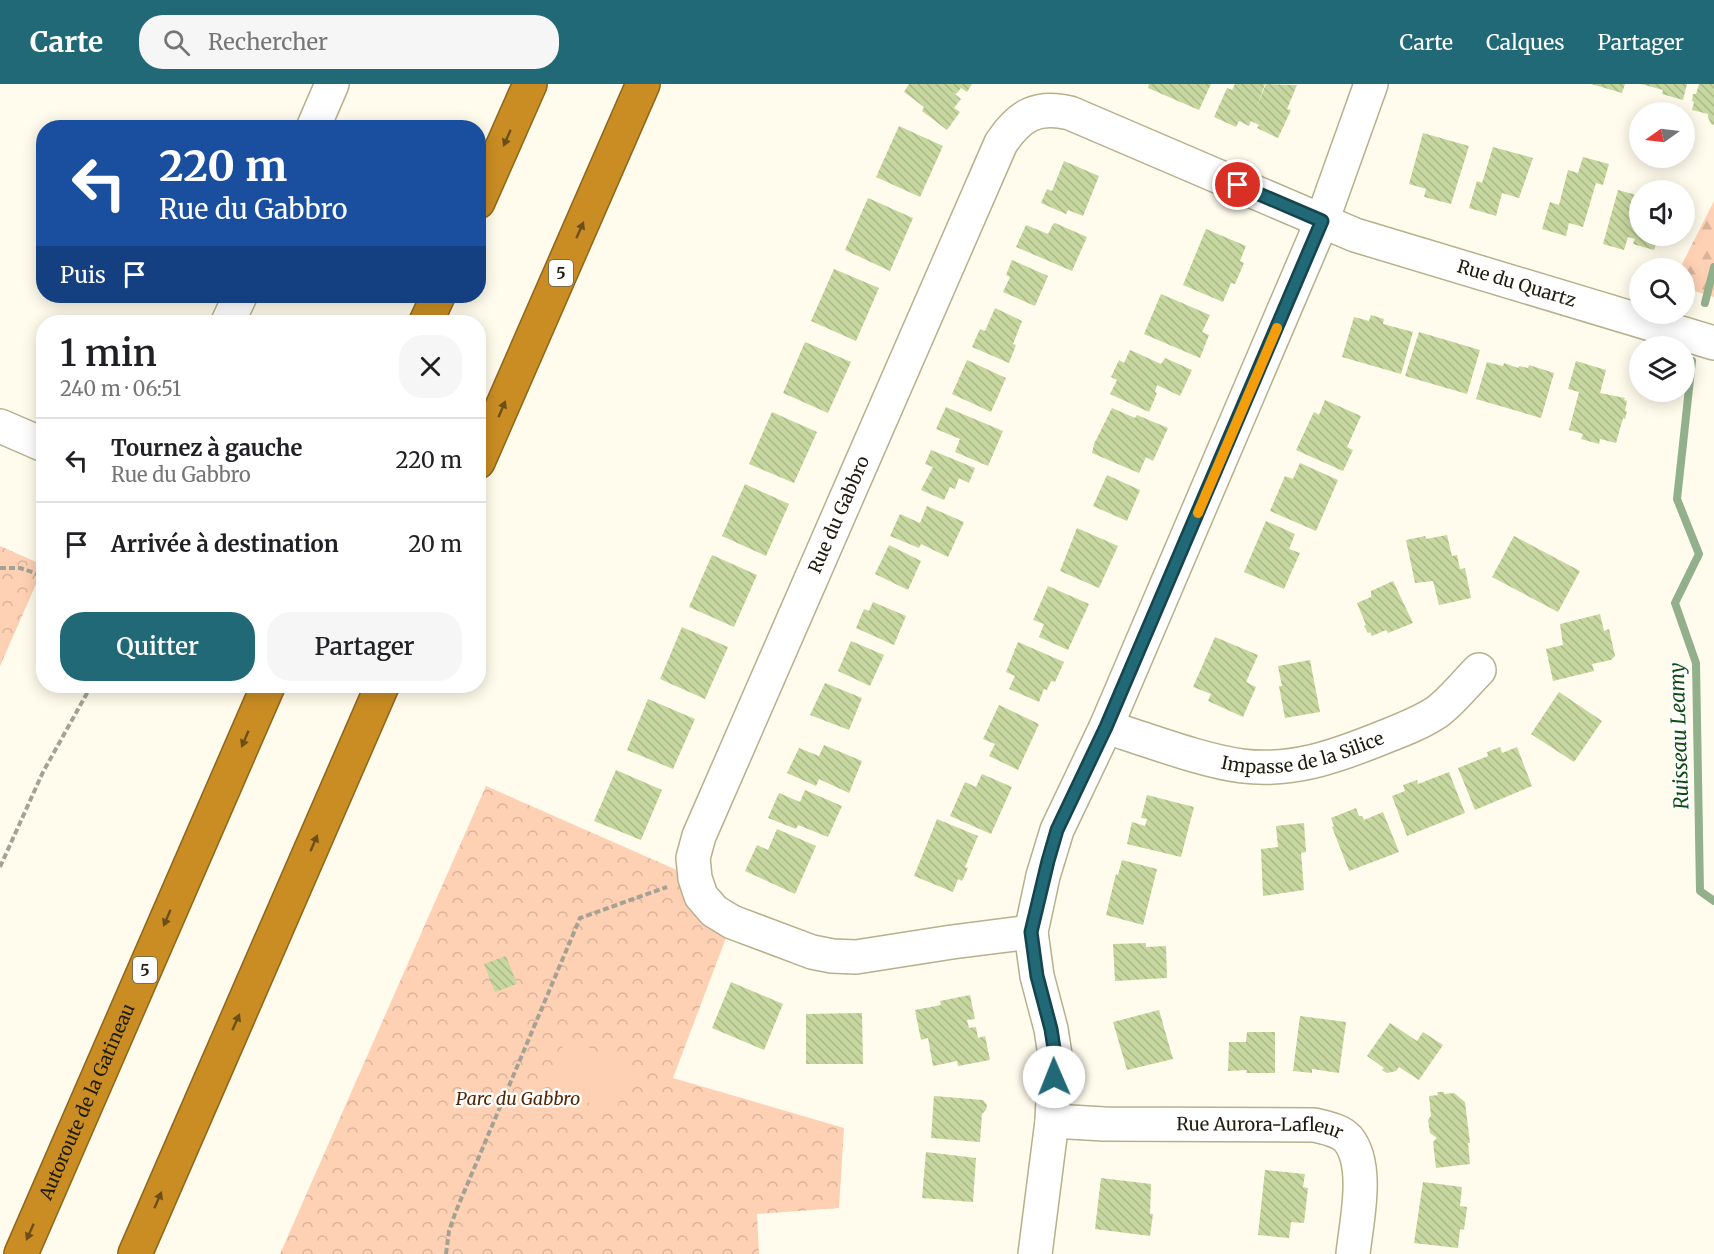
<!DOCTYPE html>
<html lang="fr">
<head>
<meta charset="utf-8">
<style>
  body { margin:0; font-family:Merriweather,serif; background:#f6f6f6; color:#202124; height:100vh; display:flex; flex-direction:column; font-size:22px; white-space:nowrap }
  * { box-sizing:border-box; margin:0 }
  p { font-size:20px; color:#757577 }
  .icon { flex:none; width:33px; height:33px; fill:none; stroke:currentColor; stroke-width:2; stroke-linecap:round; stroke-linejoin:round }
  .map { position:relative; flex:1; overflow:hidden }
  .details { position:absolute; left:36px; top:231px; width:450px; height:378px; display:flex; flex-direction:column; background:#fff; border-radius:24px; box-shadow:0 3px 15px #0003 }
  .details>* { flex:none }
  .guide { position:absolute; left:36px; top:36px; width:450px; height:183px; border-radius:24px; box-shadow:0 3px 15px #0003; background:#1a4fa0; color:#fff; overflow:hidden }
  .needle { width:39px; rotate:256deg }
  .buttons { position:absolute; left:1629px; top:18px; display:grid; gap:12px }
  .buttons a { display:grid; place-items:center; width:66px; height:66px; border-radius:50%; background:#fff; box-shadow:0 3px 15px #0003; font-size:30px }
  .pin { position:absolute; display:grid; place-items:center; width:51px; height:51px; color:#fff; margin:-26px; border:3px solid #fff; border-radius:50%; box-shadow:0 2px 6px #0007 }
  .me { position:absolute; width:66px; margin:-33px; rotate:359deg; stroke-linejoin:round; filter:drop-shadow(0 0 4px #0008) }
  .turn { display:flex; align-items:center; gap:21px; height:126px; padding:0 24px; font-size:27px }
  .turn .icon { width:78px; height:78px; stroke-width:2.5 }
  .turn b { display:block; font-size:42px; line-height:51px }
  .then { display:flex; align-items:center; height:57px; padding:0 24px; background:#0003; gap:12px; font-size:22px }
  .round { display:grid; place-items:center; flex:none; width:63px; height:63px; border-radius:24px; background:#f6f6f6 }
  .headline { display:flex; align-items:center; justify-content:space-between; height:102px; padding:0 24px }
  h1 { font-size:36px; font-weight:600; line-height:45px }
  .cta { display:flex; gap:12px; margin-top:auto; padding:12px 24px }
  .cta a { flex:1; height:69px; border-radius:24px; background:#216976; color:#fff; font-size:24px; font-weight:600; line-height:69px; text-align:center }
  .cta a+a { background:#f6f6f6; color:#202124 }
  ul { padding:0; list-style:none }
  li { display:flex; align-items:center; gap:18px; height:84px; padding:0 24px; border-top:2px solid #e0e0e0 }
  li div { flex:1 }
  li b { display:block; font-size:22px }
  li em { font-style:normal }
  header { display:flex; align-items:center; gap:36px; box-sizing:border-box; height:84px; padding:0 30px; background:#216976; color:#fff }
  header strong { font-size:28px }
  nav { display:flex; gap:33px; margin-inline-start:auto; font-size:21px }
  .search { width:420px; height:54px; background:#f6f6f6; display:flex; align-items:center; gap:15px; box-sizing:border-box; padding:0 21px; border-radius:24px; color:#757577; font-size:22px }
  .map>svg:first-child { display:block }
  .forest { fill:url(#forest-firs) }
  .park { fill:url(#park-crowns) }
  .pitch { fill:#fed1b5 }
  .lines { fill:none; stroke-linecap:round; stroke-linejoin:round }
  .stream { stroke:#93b08c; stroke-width:8 }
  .building { fill:url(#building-back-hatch) }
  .minor-casing { stroke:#b6b08c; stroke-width:36 }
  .highway-casing { stroke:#8e661c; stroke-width:36 }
  .path { stroke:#a5a293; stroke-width:4; stroke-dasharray:6 3; stroke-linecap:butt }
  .minor { stroke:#fff; stroke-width:33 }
  .highway { stroke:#c98d23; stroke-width:33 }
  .oneway { fill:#6c4f18 }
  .route-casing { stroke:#15444d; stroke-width:15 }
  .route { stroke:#216976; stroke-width:10 }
  .slow { stroke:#f59e0b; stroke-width:10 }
  .labels { text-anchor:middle; stroke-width:5; stroke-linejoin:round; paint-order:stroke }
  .shield { fill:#fff; stroke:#636157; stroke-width:1.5 }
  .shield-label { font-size:16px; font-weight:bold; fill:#201d0f }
  .street-label { font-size:18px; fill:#201d0f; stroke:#fff }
  .park-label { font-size:18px; font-style:italic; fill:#552600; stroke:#fff }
  .water-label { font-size:20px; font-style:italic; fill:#0f4b13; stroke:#fff }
</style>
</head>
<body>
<header>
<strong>Carte</strong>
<div class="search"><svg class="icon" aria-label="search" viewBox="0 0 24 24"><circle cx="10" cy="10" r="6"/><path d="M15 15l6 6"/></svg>Rechercher</div>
<nav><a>Carte</a><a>Calques</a><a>Partager</a></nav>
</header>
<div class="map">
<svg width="1714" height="1170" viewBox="0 0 1714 1170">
  <defs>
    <pattern id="forest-firs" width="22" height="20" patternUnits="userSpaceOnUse" patternTransform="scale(1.5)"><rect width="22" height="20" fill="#fed1b5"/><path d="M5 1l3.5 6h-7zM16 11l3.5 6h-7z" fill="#d9b39a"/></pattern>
    <pattern id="park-crowns" width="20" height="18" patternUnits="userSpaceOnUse" patternTransform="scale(1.5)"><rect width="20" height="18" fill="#fed1b5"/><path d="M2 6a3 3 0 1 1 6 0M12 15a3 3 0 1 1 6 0" fill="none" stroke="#d9b39a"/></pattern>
    <pattern id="building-back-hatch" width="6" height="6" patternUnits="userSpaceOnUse" patternTransform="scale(1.5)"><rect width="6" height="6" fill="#c7d7a0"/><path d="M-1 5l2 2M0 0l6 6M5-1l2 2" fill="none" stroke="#abb889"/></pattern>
  </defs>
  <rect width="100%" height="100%" fill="#fffced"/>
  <path class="forest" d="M1714 117V213L1685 204 1684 184H1680Z"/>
  <g class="park">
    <path d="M0 462 43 481 44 482 0 582Z"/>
    <path d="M486 702 695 794 732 838 673 994 844 1044 839 1124 757 1130 759 1170H280Z"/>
  </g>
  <path class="pitch" d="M566 953 633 985 614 1030 548 1001Z"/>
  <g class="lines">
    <g class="stream">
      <path d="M1705 219 1714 183"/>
      <path d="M1692 277 1677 415 1699 470 1675 519 1696 579 1700 807 1714 817"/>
    </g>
  </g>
  <g class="building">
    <path d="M909 0H972L967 8 961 4 956 10 951 7 961 15 954 24 960 28 947 46 922 27 924 23 904 8Z"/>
    <path d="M1149 0H1211L1199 26 1148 4Z"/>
    <path d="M1235 0H1265L1257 22 1266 0 1297 1 1287 25 1291 26 1278 54 1257 44 1259 41 1251 37 1249 42 1239 37 1236 43 1214 33 1227 4 1232 6Z"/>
    <path d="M1591 0H1625L1622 9Z"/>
    <path d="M1641 0H1687L1683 16 1662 10 1663 6Z"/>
    <path d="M1699 0H1714V41L1711 40 1708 33V30L1692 26 1694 18 1692 17 1693 10H1696Z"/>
    <path d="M899 42 943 62 920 113 876 93Z"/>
    <path d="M1423 49 1469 62 1451 120 1424 113 1426 105 1409 100Z"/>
    <path d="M1493 63 1533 74 1519 114 1502 109 1496 132 1469 124 1477 97 1482 99Z"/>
    <path d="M1583 73 1609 80 1603 101 1596 99 1583 143 1569 139 1566 152 1542 145 1550 118 1559 121 1568 86 1578 89Z"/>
    <path d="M1064 77 1099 92 1083 132 1068 126 1066 130 1041 119 1047 105 1052 107Z"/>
    <path d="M1618 106 1640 112V152H1659L1654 166 1633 160 1635 155 1628 153 1624 166 1603 160Z"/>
    <path d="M868 114 913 134 890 187 845 166Z"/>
    <path d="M1055 139 1087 153 1072 187 1016 163 1026 141 1048 150 1053 140Z"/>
    <path d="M1206 145 1246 162 1240 177 1244 179 1235 200 1231 199 1223 218 1183 201Z"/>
    <path d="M1012 176 1048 192 1035 222 1003 208 1010 193 1006 191Z"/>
    <path d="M834 185 879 204 856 257 811 237Z"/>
    <path d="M1161 210 1210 231 1202 248 1209 251 1200 274 1144 250Z"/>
    <path d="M995 224 1022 237 1013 260 1016 261 1009 279 972 263 980 245 985 247Z"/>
    <path d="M1371 231 1384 235 1383 240 1413 248 1401 290 1342 273 1354 233 1369 237Z"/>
    <path d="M1419 248 1480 266 1467 310 1405 292Z"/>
    <path d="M805 258 851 278 828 329 783 309Z"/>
    <path d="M1130 266 1161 280 1165 274 1192 286 1180 312 1157 301 1155 308 1157 309 1149 328 1110 310 1117 296 1111 293 1119 276 1124 279Z"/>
    <path d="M967 276 1006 294 991 328 952 310Z"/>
    <path d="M1576 277 1606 286 1600 309 1625 314 1624 316 1627 317 1625 327H1627L1625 335 1623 334 1616 359 1600 355 1599 360 1581 355 1583 350 1569 346 1579 308 1568 305Z"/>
    <path d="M1487 278 1503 282 1504 279 1518 284 1519 282 1528 284 1529 281 1554 289 1541 334 1476 315Z"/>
    <path d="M1325 316 1361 332 1347 363 1353 366 1343 387 1296 366 1314 328 1319 331Z"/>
    <path d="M946 323 1003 347 988 382 955 368 960 355 936 345Z"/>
    <path d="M1112 324 1135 334 1137 331 1168 344 1153 377 1146 373 1139 389 1092 369 1094 360Z"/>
    <path d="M772 328 817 348 794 399 749 380Z"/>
    <path d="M931 366 975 384 969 399 959 394 955 405 950 403 944 416 921 406 933 383 925 380Z"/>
    <path d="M1300 379 1338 396 1316 447 1270 427 1285 392 1293 395Z"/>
    <path d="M1107 391 1140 406 1127 437 1093 422Z"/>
    <path d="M745 400 789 420 766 472 722 452Z"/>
    <path d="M927 422 964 438 948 473 921 460 919 464 890 452 900 430 920 439Z"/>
    <path d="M1266 437 1295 450 1289 465 1300 469 1284 505 1244 488Z"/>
    <path d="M1077 444 1118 462 1099 504 1060 487Z"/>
    <path d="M1447 451 1452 472 1457 471 1460 485 1465 484 1471 514 1439 521 1433 497 1415 499 1406 456 1425 452 1426 455Z"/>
    <path d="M1514 452 1580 487 1558 528 1492 493Z"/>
    <path d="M889 461 921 477 908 506 875 490Z"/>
    <path d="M712 471 757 491 734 543 689 523Z"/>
    <path d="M1393 497 1413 539 1388 549 1386 546 1372 552 1370 548 1368 549 1364 542 1366 541 1357 519 1371 513V507Z"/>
    <path d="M1048 502 1089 520 1068 566 1039 553 1044 540 1033 536Z"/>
    <path d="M873 518 906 532 894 561 856 544 864 525 869 527Z"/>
    <path d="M1600 530 1604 547 1609 545 1615 572 1611 576 1592 580 1594 587 1553 597 1546 565 1563 561 1560 540Z"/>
    <path d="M682 543 728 563 705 615 660 595Z"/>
    <path d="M1215 553 1258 571 1246 598 1256 603 1243 633 1208 617 1211 610 1193 603Z"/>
    <path d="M851 557 884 571 870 602 838 587Z"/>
    <path d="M1018 558 1064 578 1055 598 1051 597 1047 606 1044 605 1039 618 1009 605 1015 592 1006 588Z"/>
    <path d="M1310 576 1320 628 1285 634 1279 602H1282L1278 582Z"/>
    <path d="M825 599 862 614 849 646 810 631Z"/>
    <path d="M1559 608 1602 637 1574 678 1531 650Z"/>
    <path d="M648 615 695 635 673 685 627 666Z"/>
    <path d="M999 621 1039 640 1018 686 989 672 995 660 983 655Z"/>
    <path d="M824 661 862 677 849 709 819 695 816 702 787 689 799 664 819 672Z"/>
    <path d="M1500 663 1502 669 1517 663 1532 702 1475 726 1458 684 1488 672 1487 668Z"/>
    <path d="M616 686 662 706 641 756 594 737Z"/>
    <path d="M1449 688 1465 729 1407 752 1392 712 1405 707 1403 701 1417 696 1418 700Z"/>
    <path d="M982 690 1012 703 991 750 950 732 965 698 976 703Z"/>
    <path d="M805 706 842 722 828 753 798 741 796 745 768 734 779 709 800 718Z"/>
    <path d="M1147 711 1194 723 1181 773 1127 760 1132 738 1145 742 1147 735 1141 734Z"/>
    <path d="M1356 724 1359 732H1362L1364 736 1383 728 1399 768 1349 787 1332 743 1334 742 1331 734Z"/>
    <path d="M937 735 978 752 965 783 968 784 962 797 958 795 953 808 914 792Z"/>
    <path d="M1304 739 1306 768 1301 769 1304 806 1263 812 1261 765 1278 763 1276 742Z"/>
    <path d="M777 745 816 762 795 810 745 787 757 761 768 766Z"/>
    <path d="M1122 776 1157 785 1143 841 1106 831 1116 790 1118 791Z"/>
    <path d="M1146 859V863L1166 862 1167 894 1115 897 1113 860Z"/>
    <path d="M506 872 517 900 495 908 484 880Z"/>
    <path d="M731 898 783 920 764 966 712 944Z"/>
    <path d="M970 911 975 935 967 936 969 944 976 943 978 954 985 952 990 976 958 982 957 977 933 982 928 954 921 956 915 926 941 921 940 917Z"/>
    <path d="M1159 926 1173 975 1127 986 1113 938Z"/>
    <path d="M862 929 863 980H806V930Z"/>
    <path d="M1300 932 1346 938 1339 989 1312 985V989L1293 987Z"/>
    <path d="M1390 939 1417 957 1423 948 1443 961 1419 996 1399 983 1396 987 1387 989 1382 986 1384 984 1367 972Z"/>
    <path d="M1247 948H1275V989H1246L1247 986 1228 987 1229 958H1246Z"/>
    <path d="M1437 1008H1444V1010L1454 1009 1465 1018 1470 1059H1468L1470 1080 1436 1084 1433 1058 1437 1054 1430 1049 1428 1036 1431 1032 1429 1012 1438 1011Z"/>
    <path d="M934 1012 983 1016 987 1021 986 1026 982 1030 980 1058 931 1054Z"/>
    <path d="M926 1068 976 1074 973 1118 922 1114Z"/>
    <path d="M1265 1086 1305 1090 1303 1103 1308 1104 1304 1139 1291 1138 1289 1154 1258 1151Z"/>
    <path d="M1101 1094 1151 1100 1150 1130H1153L1150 1152 1095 1145Z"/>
    <path d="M1423 1098 1462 1103 1460 1122 1467 1123 1464 1146 1460 1145 1458 1164 1414 1159Z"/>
  </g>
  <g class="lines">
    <g class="minor-casing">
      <g id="minor">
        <path d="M313 44 332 0"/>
        <path d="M228 238 240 212"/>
        <path d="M0 342 44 361"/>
        <path id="s1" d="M1106 643C1149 656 1199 676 1242 682 1292 688 1334 673 1379 655 1399 647 1419 640 1437 628 1452 617 1465 600 1479 586"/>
        <path id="s2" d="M1031 848 952 858 856 873 832 872 812 868 732 838 714 827 701 812 695 794 693 774 699 752 1001 59C1020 31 1037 21 1070 29L1355 151 1714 259"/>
        <path id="s3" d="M1052 1037 1104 1040 1314 1041C1326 1044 1340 1046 1348 1055 1370 1082 1356 1139 1353 1170"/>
        <path d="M1035 1170 1052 1037 1055 971 1051 945 1037 892 1031 848 1043 792 1057 746 1106 643 1322 137 1371 0"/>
      </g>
    </g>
    <g class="highway-casing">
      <g id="highway">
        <path d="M478 118 530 0"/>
        <path d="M426 238 438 212"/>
        <path d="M478 378 643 0"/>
        <path id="s4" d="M21 1170 268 602"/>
        <path d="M135 1170 382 602"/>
      </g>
    </g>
    <g class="path">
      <path d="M0 484H20L44 492"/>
      <path d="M0 783 43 688 91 602"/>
      <path d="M446 1170 449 1147 456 1127 580 834 667 803"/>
    </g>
    <use href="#minor" class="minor"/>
    <use href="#highway" class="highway"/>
  </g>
  <defs><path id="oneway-solid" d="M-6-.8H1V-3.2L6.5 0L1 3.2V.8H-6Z" transform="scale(1.5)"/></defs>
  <g class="oneway">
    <use href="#oneway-solid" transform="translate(507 54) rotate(114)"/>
    <use href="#oneway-solid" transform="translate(580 146) rotate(-66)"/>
    <use href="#oneway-solid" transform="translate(502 325) rotate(-67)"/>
    <use href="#oneway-solid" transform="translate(245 655) rotate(113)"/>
    <use href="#oneway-solid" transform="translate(314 759) rotate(-67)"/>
    <use href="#oneway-solid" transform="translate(167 834) rotate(113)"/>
    <use href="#oneway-solid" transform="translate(236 938) rotate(-66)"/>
    <use href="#oneway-solid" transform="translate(158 1116) rotate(-66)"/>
    <use href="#oneway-solid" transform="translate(30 1148) rotate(114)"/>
  </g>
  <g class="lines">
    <g class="route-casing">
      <path id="route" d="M1054 993 1055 971 1051 945 1037 892 1031 848 1048 777 1057 746 1106 643 1322 137 1238 101"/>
    </g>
    <use href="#route" class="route"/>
    <path class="slow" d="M1198 429 1277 244"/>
  </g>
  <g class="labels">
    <g class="shield">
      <rect x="549" y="176" width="24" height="26" rx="4.5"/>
      <rect x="133" y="873" width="24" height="26" rx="4.5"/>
    </g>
    <g class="shield-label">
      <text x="561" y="195">5</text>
      <text x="145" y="892">5</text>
    </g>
    <g class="street-label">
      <text dy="6" stroke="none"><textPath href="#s2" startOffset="1726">Rue du Quartz</textPath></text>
      <text dy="6" stroke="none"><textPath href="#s2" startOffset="760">Rue du Gabbro</textPath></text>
      <text dy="6" stroke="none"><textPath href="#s1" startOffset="204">Impasse de la Silice</textPath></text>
      <text dy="6" stroke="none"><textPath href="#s4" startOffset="166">Autoroute de la Gatineau</textPath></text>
      <text dy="6" stroke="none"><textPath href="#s3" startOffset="208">Rue Aurora-Lafleur</textPath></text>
    </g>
    <g class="park-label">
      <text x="518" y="1021">Parc du Gabbro</text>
    </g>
    <g class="water-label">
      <text transform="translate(1679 652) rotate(-92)" y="7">Ruisseau Leamy</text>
    </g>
  </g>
</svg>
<div class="buttons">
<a><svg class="needle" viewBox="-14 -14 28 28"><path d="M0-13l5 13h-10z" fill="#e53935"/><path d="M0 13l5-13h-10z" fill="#757577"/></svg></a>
<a><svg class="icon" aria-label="sound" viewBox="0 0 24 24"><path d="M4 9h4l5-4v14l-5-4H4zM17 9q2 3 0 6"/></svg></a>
<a><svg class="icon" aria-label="search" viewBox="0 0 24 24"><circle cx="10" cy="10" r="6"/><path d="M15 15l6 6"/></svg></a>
<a><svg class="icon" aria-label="layers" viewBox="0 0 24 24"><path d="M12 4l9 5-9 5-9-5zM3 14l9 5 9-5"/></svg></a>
</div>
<div class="pin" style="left:1238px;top:101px;background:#d93025"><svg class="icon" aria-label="arrive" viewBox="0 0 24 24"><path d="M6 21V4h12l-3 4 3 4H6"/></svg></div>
<svg class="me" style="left:1054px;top:993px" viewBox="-20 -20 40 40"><circle r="19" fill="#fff"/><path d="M0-13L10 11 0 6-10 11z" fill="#216976"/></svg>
<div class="guide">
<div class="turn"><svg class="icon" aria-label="left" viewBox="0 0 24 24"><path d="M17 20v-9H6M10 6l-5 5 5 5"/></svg><div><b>220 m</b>Rue du Gabbro</div></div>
<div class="then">Puis<svg class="icon" aria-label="arrive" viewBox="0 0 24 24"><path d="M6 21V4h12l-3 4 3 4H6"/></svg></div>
</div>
<section class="details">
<div class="headline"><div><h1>1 min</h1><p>240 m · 06:51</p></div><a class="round"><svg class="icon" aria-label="close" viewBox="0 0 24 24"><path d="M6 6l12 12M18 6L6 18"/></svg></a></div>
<ul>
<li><svg class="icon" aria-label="left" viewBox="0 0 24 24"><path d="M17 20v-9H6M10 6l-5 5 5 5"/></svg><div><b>Tournez à gauche</b><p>Rue du Gabbro</p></div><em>220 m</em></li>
<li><svg class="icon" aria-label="arrive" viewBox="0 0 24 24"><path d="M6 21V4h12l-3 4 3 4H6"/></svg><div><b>Arrivée à destination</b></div><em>20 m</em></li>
</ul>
<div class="cta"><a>Quitter</a><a>Partager</a></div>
</section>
</div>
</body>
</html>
